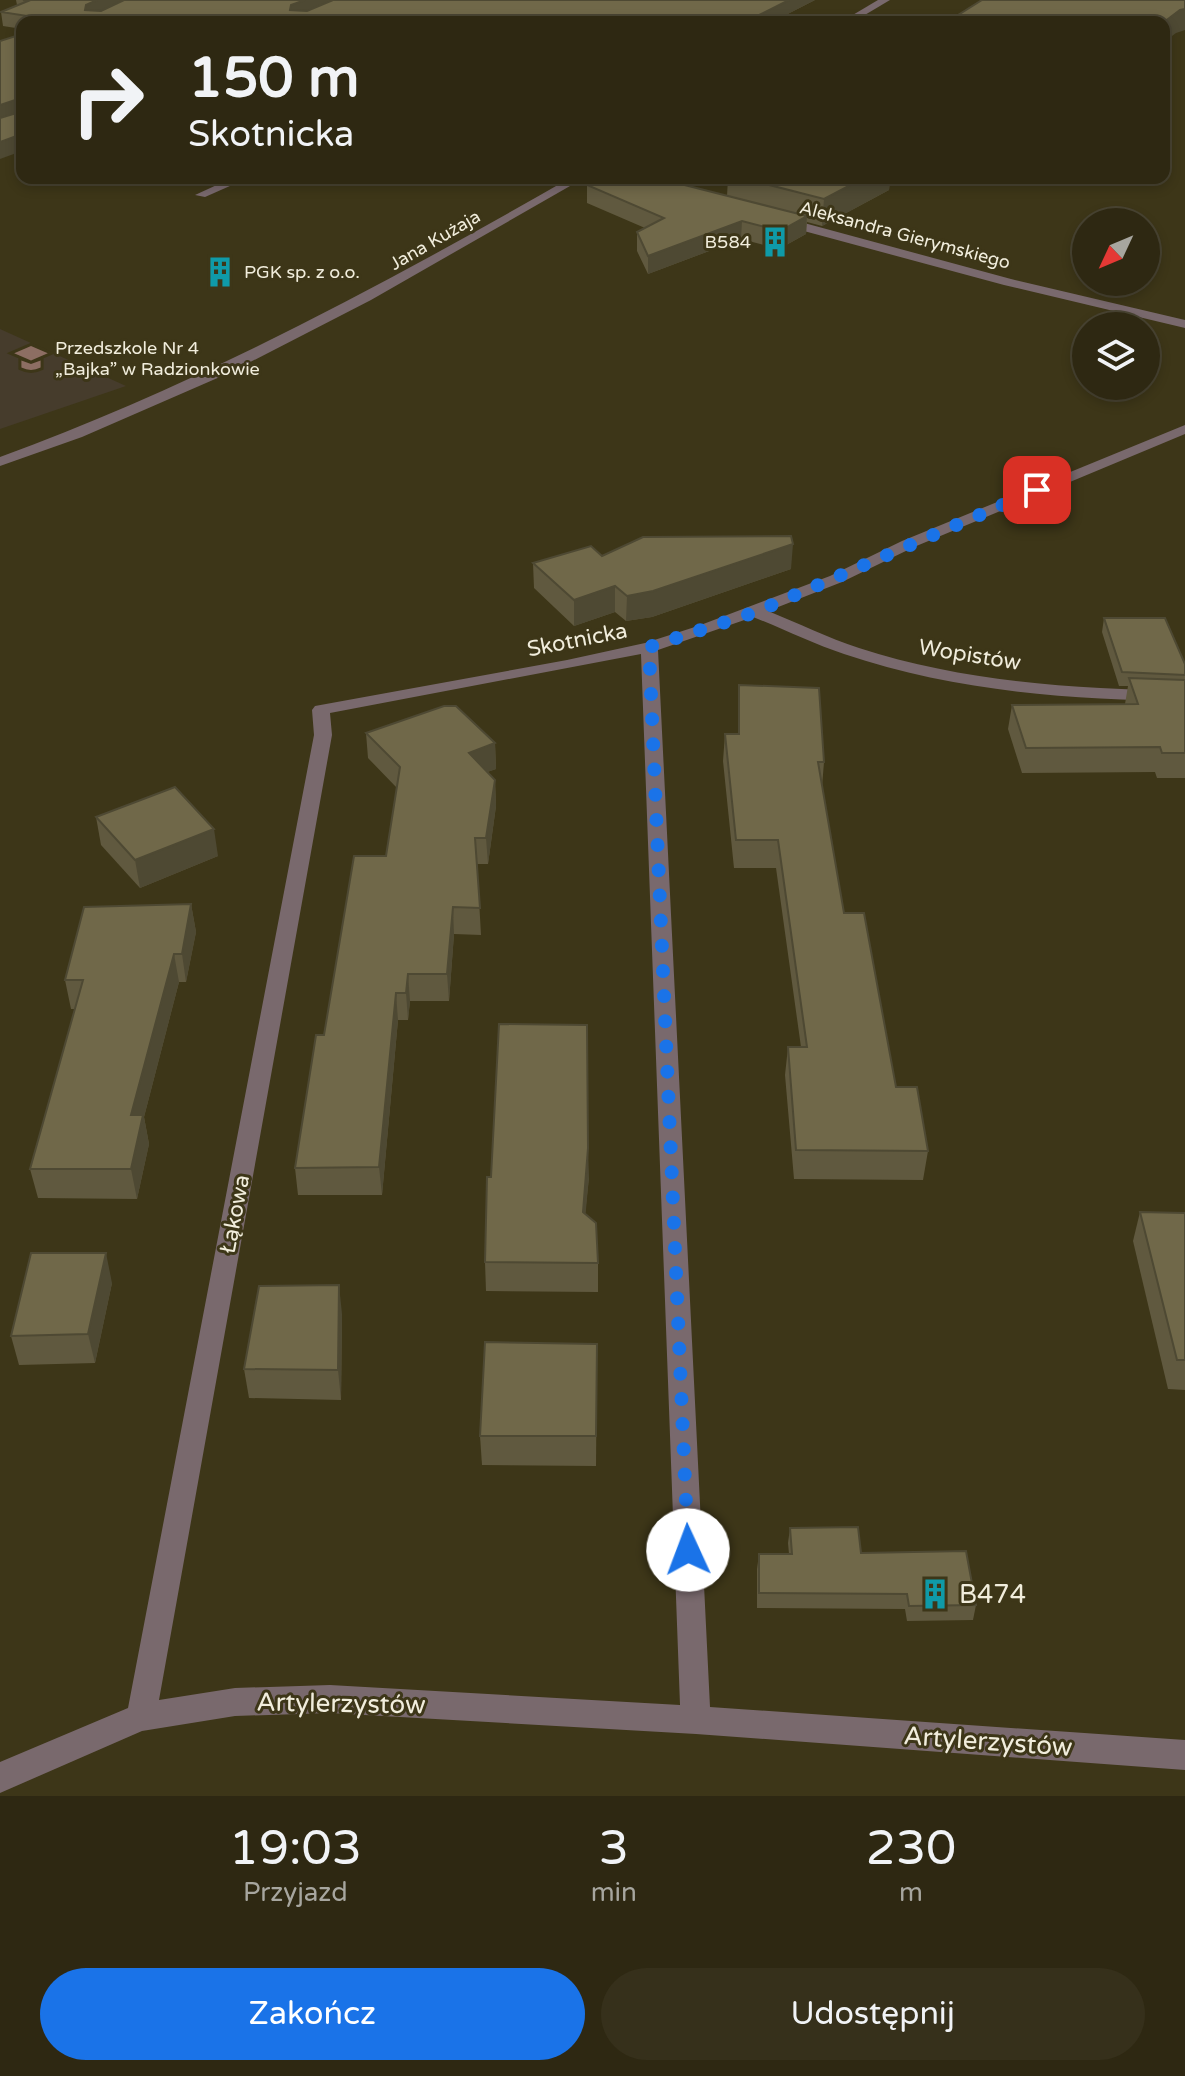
<!DOCTYPE html>
<html lang="pl">
<head>
<meta charset="utf-8">
<style>
  body { margin:0; font-family:"Varela Round",sans-serif; background:#36301b; color:#f1f3f6; height:100vh; display:flex; flex-direction:column; font-size:30px; white-space:nowrap }
  * { box-sizing:border-box; margin:0 }
  p { font-size:26px; color:#a7a69f }
  .icon { flex:none; width:44px; height:44px; fill:none; stroke:currentColor; stroke-width:2; stroke-linecap:round; stroke-linejoin:round }
  .map { position:relative; height:1796px; overflow:hidden }
  .drawer { display:flex; flex-direction:column; background:#2e2812; flex:1 }
  .drawer>* { flex:none }
  .top-card { position:absolute; left:16px; top:16px; width:1154px; height:168px; border-radius:16px; box-shadow:0 4px 12px #0003,0 0 0 2px #494432; background:#2e2812; color:#f1f3f6; overflow:hidden }
  .needle { width:52px; rotate:226deg }
  .fabs { position:absolute; left:1072px; top:208px; display:grid; gap:16px }
  .fabs a { display:grid; place-items:center; width:88px; height:88px; border-radius:50%; background:#2e2812; box-shadow:0 4px 12px #0003,0 0 0 2px #494432; font-size:40px }
  .pin { position:absolute; display:grid; place-items:center; width:68px; height:68px; color:#fff; margin:-34px; border-radius:16px; box-shadow:0 4px 12px #0006 }
  .me { position:absolute; width:88px; margin:-44px; rotate:358deg; stroke-linejoin:round; filter:drop-shadow(0 0 6px #0008) }
  .turn { display:flex; align-items:center; gap:28px; height:168px; padding:0 40px; font-size:36px }
  .turn .icon { width:104px; height:104px; stroke-width:2.5 }
  .turn b { display:block; font-size:56px; line-height:68px }
  .eta { display:flex; justify-content:space-evenly; align-items:center; height:136px; text-align:center }
  .eta b { font-size:48px; font-weight:600; line-height:56px }
  .button { display:flex; gap:16px; margin-top:auto; padding:16px 40px }
  .button a { flex:1; height:92px; border-radius:48px; background:#1a73e8; color:#fff; font-size:32px; font-weight:600; line-height:92px; text-align:center }
  .button a+a { background:#36301b; color:#f1f3f6 }
  .map>svg:first-child { display:block }
  .education { fill:#463c2c }
  .lines { fill:none; stroke-linecap:round; stroke-linejoin:round }
  .minor { fill:#79696d; fill-rule:evenodd }
  .wall { fill:#60593f }
  .shaded-wall { fill:#4e4933 }
  .building { fill:#706849; stroke:#4e4933; stroke-width:2 }
  .route { stroke:#1a73e8; stroke-width:14; stroke-dasharray:0 25.2 }
  .labels { text-anchor:middle; stroke-width:6; stroke-linejoin:round; paint-order:stroke }
  .far-street-label { font-size:18px; fill:#f1eddc; stroke:#3d3618 }
  .far-poi-label { font-size:18px; fill:#f1eddc; stroke:#3d3618; text-anchor:start }
  .street-label { font-size:22px; fill:#f1eddc; stroke:#3d3618 }
  .near-poi-label { font-size:26px; fill:#f1eddc; stroke:#3d3618; text-anchor:start }
  .near-street-label { font-size:26px; fill:#f1eddc; stroke:#3d3618 }
</style>
</head>
<body>
<div class="map">
<svg width="1185" height="1796" viewBox="0 0 1185 1796">
  <rect width="100%" height="100%" fill="#3d3618"/>
  <path class="education" d="M0 329 126 386 0 429Z"/>
  <g class="lines">
    <g class="minor">
      <path d="M878 0H890L853 22H841Z"/>
      <path d="M232 178H248L205 197 195 195Z"/>
      <path d="M570 178H584L371 300 229 373 82 437 0 466V457C200 384 385 284 570 178Z"/>
      <path d="M782 217 1011 279 1185 320V328L1004 285 778 224 776 221Z"/>
      <path d="M1185 425V434L914 547 842 582 768 611C798 623 828 638 859 648 964 682 1075 689 1185 691V701C1070 700 954 691 844 654 813 644 784 629 753 617L658 650 710 1707 1185 1740V1770L696 1734 330 1713 235 1716 142 1731 0 1793V1762L128 1708 314 735 312 710 315 706 567 660 645 643 698 626 830 576 902 541ZM641 654 680 1705 330 1685 235 1688 159 1700 332 735 330 713Z"/>
    </g>
  </g>
  <g class="wall">
    <path d="M16 0H815L772 22H22V29L3 26 1 12 17 5Z"/>
    <path d="M728 178H890L889 190 822 226 807 222 806 234 779 249 741 239 648 274 637 251V232L645 228 587 203V185L727 196Z"/>
    <path d="M602 556 791 569 652 617 626 621 615 612 574 626 534 588 533 563Z"/>
    <path d="M1104 618 1185 664V778H1157L1155 772 1022 773 1008 729 1012 705 1125 704 1128 686H1119L1102 632Z"/>
    <path d="M739 685 824 762 822 787 844 913 896 1087 928 1151 923 1180 794 1179 785 1075 788 1047H801L776 868H734L723 761 725 734H738Z"/>
    <path d="M366 733 495 743 496 769 487 772 495 780 496 806 488 864H477L481 935 454 934 449 1001H410L408 1020H398L382 1195H298L295 1168 324 1035 386 856 397 788 368 758Z"/>
    <path d="M96 817 218 856 140 888 101 845Z"/>
    <path d="M191 904 196 932 186 982H179L144 1117 149 1144 137 1199 38 1198 30 1169 75 1009H71L65 980Z"/>
    <path d="M589 1177 585 1214 598 1263V1292L486 1291 485 1262Z"/>
    <path d="M1140 1212 1185 1213V1390L1168 1389 1133 1241Z"/>
    <path d="M112 1283 95 1363 19 1365 11 1336Z"/>
    <path d="M342 1314 341 1400 249 1398 244 1369Z"/>
    <path d="M597 1344 596 1466 482 1465 480 1436Z"/>
    <path d="M790 1528 861 1553 976 1605 973 1620 907 1621 905 1609 757 1608V1569L759 1554H789L788 1543Z"/>
  </g>
  <g class="shaded-wall">
    <path d="M97 0H128L88 19 85 10 86 5Z"/>
    <path d="M305 0H343L292 19 290 10 291 5Z"/>
    <path d="M789 0H815L772 22H745Z"/>
    <path d="M1185 9V30L1176 33 1164 42V22L1180 10Z"/>
    <path d="M18 99 21 114 0 121V105Z"/>
    <path d="M22 134V151L0 159V142Z"/>
    <path d="M864 178H890L889 190 822 226 824 199Z"/>
    <path d="M807 216 806 234 779 249 780 231Z"/>
    <path d="M742 221 741 239 648 274V256Z"/>
    <path d="M793 544 791 569 652 617 626 621 627 596Z"/>
    <path d="M615 586V612L574 626V600Z"/>
    <path d="M495 743 496 769 470 778 469 753Z"/>
    <path d="M495 780 496 806 488 864 486 838Z"/>
    <path d="M214 829 218 856 140 888 135 860Z"/>
    <path d="M191 904 196 932 186 982 182 954Z"/>
    <path d="M453 907 454 934 449 1001 447 974Z"/>
    <path d="M174 954 179 982 144 1117 149 1144 137 1199 131 1169V1115Z"/>
    <path d="M408 974 410 1001 408 1020 406 993Z"/>
    <path d="M396 993 398 1020 382 1195 379 1167Z"/>
    <path d="M588 1148 589 1177 583 1241V1212Z"/>
    <path d="M106 1253 112 1283 95 1363 88 1334Z"/>
    <path d="M339 1285 342 1314 341 1400 338 1370Z"/>
  </g>
  <g class="building">
    <path d="M23 0H97L86 5 85 10 101 11 124 0H305L291 5 290 10 307 11 333 0H789L745 22H58L60 21 1 12 28 1Z"/>
    <path d="M982 0H1185V9L1180 10 1164 22 1152 21 947 22Z"/>
    <path d="M22 34V101L18 99 0 105V41Z"/>
    <path d="M22 103V134L0 142V118L20 112Z"/>
    <path d="M589 178H657L807 216 780 231 742 221 648 256 637 232 664 218 587 185Z"/>
    <path d="M742 178H864L824 199Z"/>
    <path d="M791 536 793 544 653 591 627 596 615 586 574 600 533 563 591 546 602 556 643 537Z"/>
    <path d="M1104 618H1165L1185 664V675L1122 672Z"/>
    <path d="M1129 678 1185 680V753H1162L1160 747 1026 748 1012 705 1138 704Z"/>
    <path d="M739 685 819 688 824 762H818L844 913H864L896 1087H917L928 1151 796 1150 788 1047H807L778 840H736L725 734H739Z"/>
    <path d="M444 706H456L495 743 469 753 495 780 486 838H475L480 908 453 907 447 974H408L406 993H396L379 1167 295 1168 316 1035H324L354 856H386L400 767 366 733Z"/>
    <path d="M175 787 214 829 135 860 96 817Z"/>
    <path d="M191 904 182 954H174L131 1115H143L131 1169H30L83 980H65L84 907Z"/>
    <path d="M499 1024 587 1025 588 1148 583 1212 596 1223 598 1263 485 1262 487 1177H491Z"/>
    <path d="M1140 1212 1185 1213V1360H1177Z"/>
    <path d="M31 1253H106L88 1334 11 1336Z"/>
    <path d="M339 1285 338 1370 244 1369 259 1286Z"/>
    <path d="M485 1342 597 1344 596 1436H480Z"/>
    <path d="M858 1527 861 1553 966 1551 976 1605 909 1606 907 1594 759 1593V1554H792L790 1528Z"/>
  </g>
  <g class="lines">
    <path class="route" d="M688 1550 649 647 756 612 1037 490"/>
  </g>
  <defs>
    <g id="building-bare" transform="scale(2.4)"><path d="M-4-6H4V6H1V3H-1V6H-4ZM-2.5-4.3h1.7v1.8h-1.7ZM.8-4.3h1.7v1.8H.8ZM-2.5-1h1.7V.8h-1.7ZM.8-1h1.7V.8H.8Z" fill="#0f9aa8" stroke="#3d3618" stroke-width="2.5" paint-order="stroke"/></g>
    <g id="school-bare" transform="scale(2.4)"><path d="M0-5L7-2L0 1L-7-2ZM-4 1L0 2.5L4 1V4Q0 6-4 4Z" fill="#8d6e63" stroke="#3d3618" stroke-width="2.5" paint-order="stroke"/></g>
  </defs>
  <g fill-rule="evenodd">
    <use href="#building-bare" x="775" y="242"/>
    <use href="#building-bare" x="220" y="272"/>
    <use href="#school-bare" x="31" y="358"/>
    <use href="#building-bare" x="935" y="1594"/>
  </g>
  <g class="labels">
    <g class="far-street-label">
      <text transform="translate(905 235) rotate(15)" y="6">Aleksandra Gierymskiego</text>
      <text transform="translate(435 240) rotate(-30)" y="6">Jana Kużaja</text>
    </g>
    <g class="far-poi-label">
      <text x="751" y="248" text-anchor="end">B584</text>
      <text x="244" y="278">PGK sp. z o.o.</text>
      <text x="55" y="354">Przedszkole Nr 4<tspan x="55" dy="21">„Bajka” w Radzionkowie</tspan></text>
    </g>
    <g class="street-label">
      <text transform="translate(577 639) rotate(-11)" y="8">Skotnicka</text>
      <text transform="translate(970 654) rotate(9)" y="8">Wopistów</text>
      <text transform="translate(234 1214) rotate(-79)" y="8">Łąkowa</text>
    </g>
    <g class="near-poi-label">
      <text x="959" y="1603">B474</text>
    </g>
    <g class="near-street-label">
      <text transform="translate(341 1703) rotate(1)" y="9">Artylerzystów</text>
      <text transform="translate(988 1741) rotate(4)" y="9">Artylerzystów</text>
    </g>
  </g>
</svg>
<div class="fabs">
<a><svg class="needle" viewBox="-14 -14 28 28"><path d="M0-13l5 13h-10z" fill="#e53935"/><path d="M0 13l5-13h-10z" fill="#a7a69f"/></svg></a>
<a><svg class="icon" aria-label="layers" viewBox="0 0 24 24"><path d="M12 4l9 5-9 5-9-5zM3 14l9 5 9-5"/></svg></a>
</div>
<div class="pin" style="left:1037px;top:490px;background:#d93025"><svg class="icon" aria-label="arrive" viewBox="0 0 24 24"><path d="M6 21V4h12l-3 4 3 4H6"/></svg></div>
<svg class="me" style="left:688px;top:1550px" viewBox="-20 -20 40 40"><circle r="19" fill="#fff"/><path d="M0-13L10 11 0 6-10 11z" fill="#1a73e8"/></svg>
<div class="top-card">
<div class="turn"><svg class="icon" aria-label="right" viewBox="0 0 24 24"><path d="M7 20v-9h11M14 6l5 5-5 5"/></svg><div><b>150 m</b>Skotnicka</div></div>
</div>
</div>
<section class="drawer">
<div class="eta">
<div><b>19:03</b><p>Przyjazd</p></div>
<div><b>3</b><p>min</p></div>
<div><b>230</b><p>m</p></div>
</div>
<div class="button"><a>Zakończ</a><a>Udostępnij</a></div>
</section>
</body>
</html>
